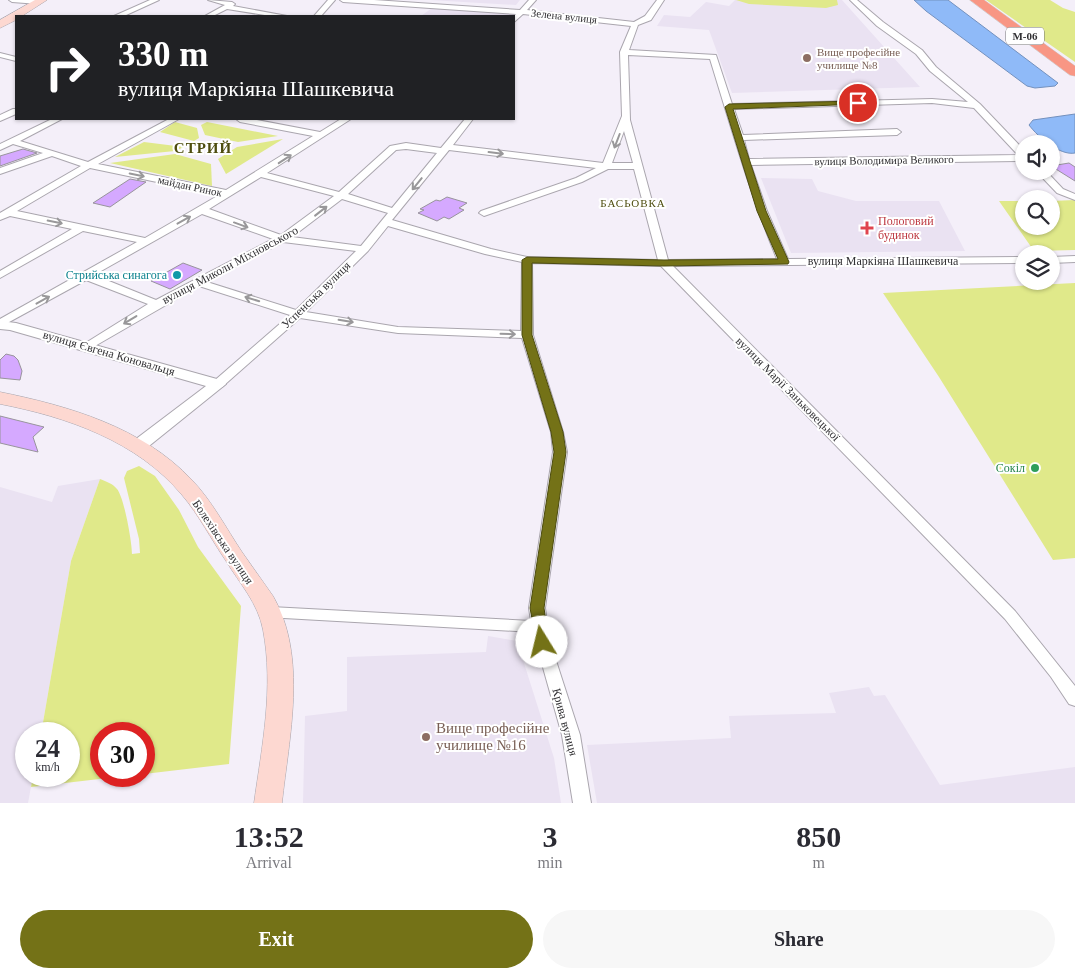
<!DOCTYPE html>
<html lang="en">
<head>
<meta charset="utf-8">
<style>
  body { margin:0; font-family:"Times New Roman",serif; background:#f7f7f7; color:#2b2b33; height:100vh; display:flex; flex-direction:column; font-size:19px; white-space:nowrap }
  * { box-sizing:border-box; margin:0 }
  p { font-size:16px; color:#7c7c81 }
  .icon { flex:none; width:28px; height:28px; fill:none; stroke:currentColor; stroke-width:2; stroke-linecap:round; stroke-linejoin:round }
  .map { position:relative; height:803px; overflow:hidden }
  .panel { display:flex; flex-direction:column; background:#fff; flex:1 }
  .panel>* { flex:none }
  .top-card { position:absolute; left:15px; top:15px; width:500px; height:105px; border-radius:0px; box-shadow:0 1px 4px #0004; background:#202124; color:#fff; overflow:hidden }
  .tools { position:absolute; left:1015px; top:135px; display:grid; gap:10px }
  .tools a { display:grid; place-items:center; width:45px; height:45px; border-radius:50%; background:#fff; box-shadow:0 1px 4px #0004; font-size:25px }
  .speed { position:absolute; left:15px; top:722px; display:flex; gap:10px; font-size:25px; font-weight:700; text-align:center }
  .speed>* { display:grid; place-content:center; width:65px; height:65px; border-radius:50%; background:#fff; box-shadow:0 1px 4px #0004; line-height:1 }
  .speed small { font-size:12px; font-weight:400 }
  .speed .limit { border:8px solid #d22; background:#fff; color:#111 }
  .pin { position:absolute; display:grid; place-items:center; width:42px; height:42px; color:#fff; margin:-21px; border:2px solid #fff; border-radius:50%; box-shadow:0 1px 5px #0007 }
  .me { position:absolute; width:55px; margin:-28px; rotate:351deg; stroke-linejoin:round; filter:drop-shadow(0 0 4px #0008) }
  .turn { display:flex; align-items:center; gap:18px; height:105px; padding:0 20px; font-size:22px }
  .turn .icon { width:65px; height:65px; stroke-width:2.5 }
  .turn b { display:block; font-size:35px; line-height:42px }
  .eta { display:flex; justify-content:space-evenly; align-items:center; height:85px; text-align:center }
  .eta b { font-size:30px; font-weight:800; line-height:35px }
  .button { display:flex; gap:10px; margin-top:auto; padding:10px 20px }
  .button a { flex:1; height:58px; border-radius:30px; background:#747217; color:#fff; font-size:20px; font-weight:800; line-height:58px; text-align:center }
  .button a+a { background:#f7f7f7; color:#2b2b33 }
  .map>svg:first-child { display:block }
  .built { fill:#eae2f2 }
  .green { fill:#e0e98a }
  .water { fill:#8fbaf8; stroke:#7391be }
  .building { fill:#d5a9ff; stroke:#98949c }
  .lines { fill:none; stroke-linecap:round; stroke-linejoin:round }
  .minor-casing { stroke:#aaa6ae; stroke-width:2 }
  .tertiary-casing { stroke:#aaa6ae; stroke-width:2 }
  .secondary-casing { stroke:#aaa6ae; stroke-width:1 }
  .trunk-casing { stroke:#cececf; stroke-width:1 }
  .minor { fill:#fff; fill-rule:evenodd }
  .tertiary { fill:#fff; fill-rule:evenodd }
  .secondary { fill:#fdd8d1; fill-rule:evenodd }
  .trunk { fill:#f89684; fill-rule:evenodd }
  .oneway { stroke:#99989a }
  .route { fill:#747217; stroke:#4b4a0f }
  .education-dot { fill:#8d6e63; stroke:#fff; stroke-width:2 }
  .health-dot { fill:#e0444e; stroke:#fff; stroke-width:2 }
  .culture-dot { fill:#0f9aa8; stroke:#fff; stroke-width:2 }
  .leisure-dot { fill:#2e9e5b; stroke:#fff; stroke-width:2 }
  .labels { text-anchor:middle; stroke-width:4; stroke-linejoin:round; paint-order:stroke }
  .far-street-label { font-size:11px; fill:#333235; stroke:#fff }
  .shield { fill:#fff; stroke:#707072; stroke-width:1 }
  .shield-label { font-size:11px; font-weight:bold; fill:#333235 }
  .far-education-label { font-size:11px; fill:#785e54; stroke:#fff; text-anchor:start }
  .far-neighbourhood-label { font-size:11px; letter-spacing:1px; fill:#4e4d0f; stroke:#fff }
  .health-label { font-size:12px; fill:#be3a42; stroke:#fff; text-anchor:start }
  .street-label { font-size:12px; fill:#333235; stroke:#fff }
  .culture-label { font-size:12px; fill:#0d838f; stroke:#fff; text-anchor:end }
  .leisure-label { font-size:12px; fill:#27864d; stroke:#fff; text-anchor:end }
  .far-district-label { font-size:15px; font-weight:bold; letter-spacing:1px; fill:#4e4d0f; stroke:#fff }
  .near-education-label { font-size:15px; fill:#785e54; stroke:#fff; text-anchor:start }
</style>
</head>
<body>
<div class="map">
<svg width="1075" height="803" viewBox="0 0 1075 803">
  <rect width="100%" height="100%" fill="#f4eff9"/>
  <g class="built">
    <path d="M430 0H520L516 5Z"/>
    <path d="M735 0H842L920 87 732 93 709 30 657 26 664 15 690 17 706 2 729 6Z"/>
    <path d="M432 8 512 13 509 16H421Z"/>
    <path d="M761 178 812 179 818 191 856 201H939L965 251 791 253Z"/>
    <path d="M100 479 71 561 41 734H26V776H33L28 803H0V487L52 502 58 486Z"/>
    <path d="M488 636 517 641 554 758 561 803H303L305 716 347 711V657L486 652Z"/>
    <path d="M869 687 874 696 885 695 940 785 1075 767V803H597L587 745 731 738 729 716 836 713 829 693Z"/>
  </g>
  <g class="green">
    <path d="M736 0H837L838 5 826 8 749 4Z"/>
    <path d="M986 0H1050L1063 8 1075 12V62Z"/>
    <path d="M175 122 197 128 199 138 194 141 160 132Z"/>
    <path d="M207 122 278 136 238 142 205 135 201 125Z"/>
    <path d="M283 139 226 174 218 159 237 147Z"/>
    <path d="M144 142 184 147 175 151 115 157Z"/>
    <path d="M175 154 211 164 212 186 110 163Z"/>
    <path d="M1075 200V250L1034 251 999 201H1024V226H1051V201Z"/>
    <path d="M1075 283V558L1053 560 939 377 883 293Z"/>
    <path d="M139 466 155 476 179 510 198 547 241 606 229 764 144 774V734H101V776H125L31 787 33 776H69V734H41L71 561 100 479C107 482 112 483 117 489 124 497 132 542 132 554L140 553 139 539 124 478 127 471Z"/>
  </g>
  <g class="water">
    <path d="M914 0H948L1058 83 1055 86 1035 88 1027 86 926 11Z"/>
    <path d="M1075 114V153C1060 156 1038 137 1029 125L1033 120Z"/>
  </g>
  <g class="building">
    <path d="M23 149 37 153 0 166V156Z"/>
    <path d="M1069 163 1075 167V181L1051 166Z"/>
    <path d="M130 179 146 182 110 207 93 203Z"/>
    <path d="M447 197 467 203 459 208 464 210 449 219 444 217 437 221 418 213 424 210 420 209 436 200 440 201Z"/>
    <path d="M183 263 202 270 170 289 151 281Z"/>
    <path d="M6 354 14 356 18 360 22 371 20 380 0 378V360Z"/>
    <path d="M0 416 44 427 33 437 38 452 0 443Z"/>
  </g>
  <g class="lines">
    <g class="minor-casing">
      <g id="minor">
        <path d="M9 0H39L42 2 39 4 12 2Z"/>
        <path d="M150 0H159L124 16H114Z"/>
        <path d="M208 0 232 2 235 4 233 6 287 16H271L227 9 213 16H205L225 5Z"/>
        <path d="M328 0H335L321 16H314Z"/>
        <path d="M340 0H374L520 10 529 0H536L527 10 634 22 645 16 657 0H664L651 20 638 25 629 50 716 55 732 104 932 99 968 102 930 71 916 54 877 26 850 0H857L883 22 922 50 936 67 980 104 1024 150V161L751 165 767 211 788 259 1024 257V263L673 266 1015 611 1075 686V706L1069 704 1051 677 1005 619 661 266 532 263 533 335 563 432 567 452 545 608 550 642 580 735 591 803H573L562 735 533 632 266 617 263 613 266 609 271 607 531 621 529 608 553 452 551 432 522 338 398 333 300 318 222 387 218 388 212 384 214 381 290 315 199 286 88 350 84 348 82 346 84 344 148 304 86 280 0 327V319L137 242 83 231 0 278V271L72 229 10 216 0 220V213L81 166 52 156 0 174V168L43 153 13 144 0 150V144L52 119H62L20 141 88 162 169 119H179L98 164 226 190 313 136 240 122 236 119H252L320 132 341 119H351L267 173 339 192 390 146 406 143 441 148 465 119H473L453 145 603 163 622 116 620 52 631 26 523 14 514 22V16L516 14 343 2ZM628 55 710 59C731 127 750 194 777 259L668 260 630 120ZM932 103 974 108 1018 155 749 159 744 140 897 135 901 132 897 129 743 135 734 109ZM624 131 633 163H612ZM406 149 437 153 392 208 348 194 396 150ZM449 150 596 168 576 178 481 211 479 213 484 216 582 182 608 169H634L658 260 527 257 491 249 392 220ZM90 168 219 195 145 238 17 211ZM261 177 334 196 281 235 209 209ZM342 199 388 213 361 246 292 237ZM202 214 273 239 156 300 94 275ZM388 226 485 254 522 262 521 331 398 327 306 312 368 251ZM283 242 356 251 296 310 207 282Z"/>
        <path d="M0 53 16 57V61L0 57Z"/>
        <path d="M13 109H16V114L0 121V115Z"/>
        <path d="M1036 171H1046L1063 189 1075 194V200L1057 193Z"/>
        <path d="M1075 256V262L1051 263V257Z"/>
      </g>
    </g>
    <g class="tertiary-casing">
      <path id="tertiary" d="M0 321 16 323 224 381 226 384 144 450 138 451 132 450 129 446 132 442 206 386 10 330 0 329Z"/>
    </g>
    <g class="secondary-casing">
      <g id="secondary">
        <path d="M35 0H47L22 16H16V20L0 28V20Z"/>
        <path d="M0 392C69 406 142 427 192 480 212 501 226 528 242 552 252 567 263 581 273 596 308 657 289 737 282 803H254C262 746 274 688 263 630 258 603 240 584 226 561 211 539 199 515 182 495 137 441 67 417 0 404Z"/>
      </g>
    </g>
    <g class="trunk-casing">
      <path id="trunk" d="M970 0H984L1075 66V76L1070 75Z"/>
    </g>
    <use href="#minor" class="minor"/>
    <use href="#tertiary" class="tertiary"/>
    <use href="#secondary" class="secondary"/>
    <use href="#trunk" class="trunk"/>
  </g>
  <defs><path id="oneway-shaft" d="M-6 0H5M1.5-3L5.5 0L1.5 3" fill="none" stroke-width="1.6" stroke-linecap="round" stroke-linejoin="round" transform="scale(1.25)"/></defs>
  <g class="oneway">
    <use href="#oneway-shaft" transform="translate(617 141) rotate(111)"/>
    <use href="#oneway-shaft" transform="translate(496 153) rotate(7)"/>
    <use href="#oneway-shaft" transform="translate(285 159) rotate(-33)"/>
    <use href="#oneway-shaft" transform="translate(137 175) rotate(12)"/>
    <use href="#oneway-shaft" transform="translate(417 184) rotate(129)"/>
    <use href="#oneway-shaft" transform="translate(321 211) rotate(-38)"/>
    <use href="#oneway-shaft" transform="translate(184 220) rotate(-29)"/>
    <use href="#oneway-shaft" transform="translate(55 222) rotate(11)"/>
    <use href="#oneway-shaft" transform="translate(241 225) rotate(20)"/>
    <use href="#oneway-shaft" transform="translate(252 299) rotate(-163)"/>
    <use href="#oneway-shaft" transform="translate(43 300) rotate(-29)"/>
    <use href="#oneway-shaft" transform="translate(130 320) rotate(149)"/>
    <use href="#oneway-shaft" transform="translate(346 321) rotate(9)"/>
    <use href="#oneway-shaft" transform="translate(508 334) rotate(2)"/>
  </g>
  <path class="route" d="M858 101 862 103 861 104 733 109 766 211 789 262 788 264 664 266 532 263V335L563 432 566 452 544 608 549 642 547 645 542 647 537 645 530 608 554 452 551 432 522 335V260L527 257 664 260 778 259 757 211 725 107 729 104Z"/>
  <g class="education-dot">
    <circle cx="807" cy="58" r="5"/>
    <circle cx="426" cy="737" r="5"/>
  </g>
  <path class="health-dot" d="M864.5 220.5h5v5h5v5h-5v5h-5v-5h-5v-5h5z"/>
  <circle class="culture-dot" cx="177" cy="275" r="5"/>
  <circle class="leisure-dot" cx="1035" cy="468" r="5"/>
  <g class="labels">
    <g class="far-street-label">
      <text transform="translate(564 16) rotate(6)" y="4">Зелена вулиця</text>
      <text transform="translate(884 160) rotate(-1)" y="4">вулиця Володимира Великого</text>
      <text transform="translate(190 186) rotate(12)" y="4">майдан Ринок</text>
    </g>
    <rect class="shield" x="1006" y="27.5" width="38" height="17" rx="4"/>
    <g class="shield-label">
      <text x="1025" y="40">М-06</text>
    </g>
    <g class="far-education-label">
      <text x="817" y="56">Вище професійне<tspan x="817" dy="13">училище №8</tspan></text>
    </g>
    <g class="far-neighbourhood-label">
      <text x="633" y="207">БАСЬОВКА</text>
    </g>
    <g class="health-label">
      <text x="878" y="225">Пологовий<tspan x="878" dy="14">будинок</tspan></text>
    </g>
    <g class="street-label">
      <text x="883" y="265">вулиця Маркіяна Шашкевича</text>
      <text transform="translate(230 265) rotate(-28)" y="4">вулиця Миколи Міхновського</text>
      <text transform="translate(316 295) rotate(-44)" y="4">Успенська вулиця</text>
      <text transform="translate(109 353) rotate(16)" y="4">вулиця Євгена Коновальця</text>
      <text transform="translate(788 389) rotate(45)" y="4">вулиця Марії Заньковецької</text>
      <text transform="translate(223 542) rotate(56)" y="4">Болехівська вулиця</text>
      <text transform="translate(565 722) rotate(75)" y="4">Крива вулиця</text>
    </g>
    <g class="culture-label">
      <text x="167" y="279">Стрийська синагога</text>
    </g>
    <g class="leisure-label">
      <text x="1025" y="472">Сокіл</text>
    </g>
    <g class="far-district-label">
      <text x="203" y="153">СТРИЙ</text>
    </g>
    <g class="near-education-label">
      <text x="436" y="733">Вище професійне<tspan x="436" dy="17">училище №16</tspan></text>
    </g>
  </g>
</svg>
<div class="tools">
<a><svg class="icon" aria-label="sound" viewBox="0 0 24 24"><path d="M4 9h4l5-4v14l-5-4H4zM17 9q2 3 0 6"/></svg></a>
<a><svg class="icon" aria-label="search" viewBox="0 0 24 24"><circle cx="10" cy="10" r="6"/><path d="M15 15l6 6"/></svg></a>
<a><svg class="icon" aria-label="layers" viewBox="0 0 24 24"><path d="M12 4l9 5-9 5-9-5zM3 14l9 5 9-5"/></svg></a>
</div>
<div class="speed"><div>24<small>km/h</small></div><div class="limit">30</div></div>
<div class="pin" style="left:858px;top:103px;background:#d93025"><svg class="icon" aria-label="arrive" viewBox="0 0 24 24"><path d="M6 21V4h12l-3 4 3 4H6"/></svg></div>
<svg class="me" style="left:542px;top:642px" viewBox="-20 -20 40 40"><circle r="19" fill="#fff"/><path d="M0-13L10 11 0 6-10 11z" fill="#747217"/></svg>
<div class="top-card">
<div class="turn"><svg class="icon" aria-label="right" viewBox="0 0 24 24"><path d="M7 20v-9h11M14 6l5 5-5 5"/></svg><div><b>330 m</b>вулиця Маркіяна Шашкевича</div></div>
</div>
</div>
<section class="panel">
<div class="eta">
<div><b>13:52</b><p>Arrival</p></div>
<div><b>3</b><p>min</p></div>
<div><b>850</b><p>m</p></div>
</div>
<div class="button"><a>Exit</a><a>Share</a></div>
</section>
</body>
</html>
